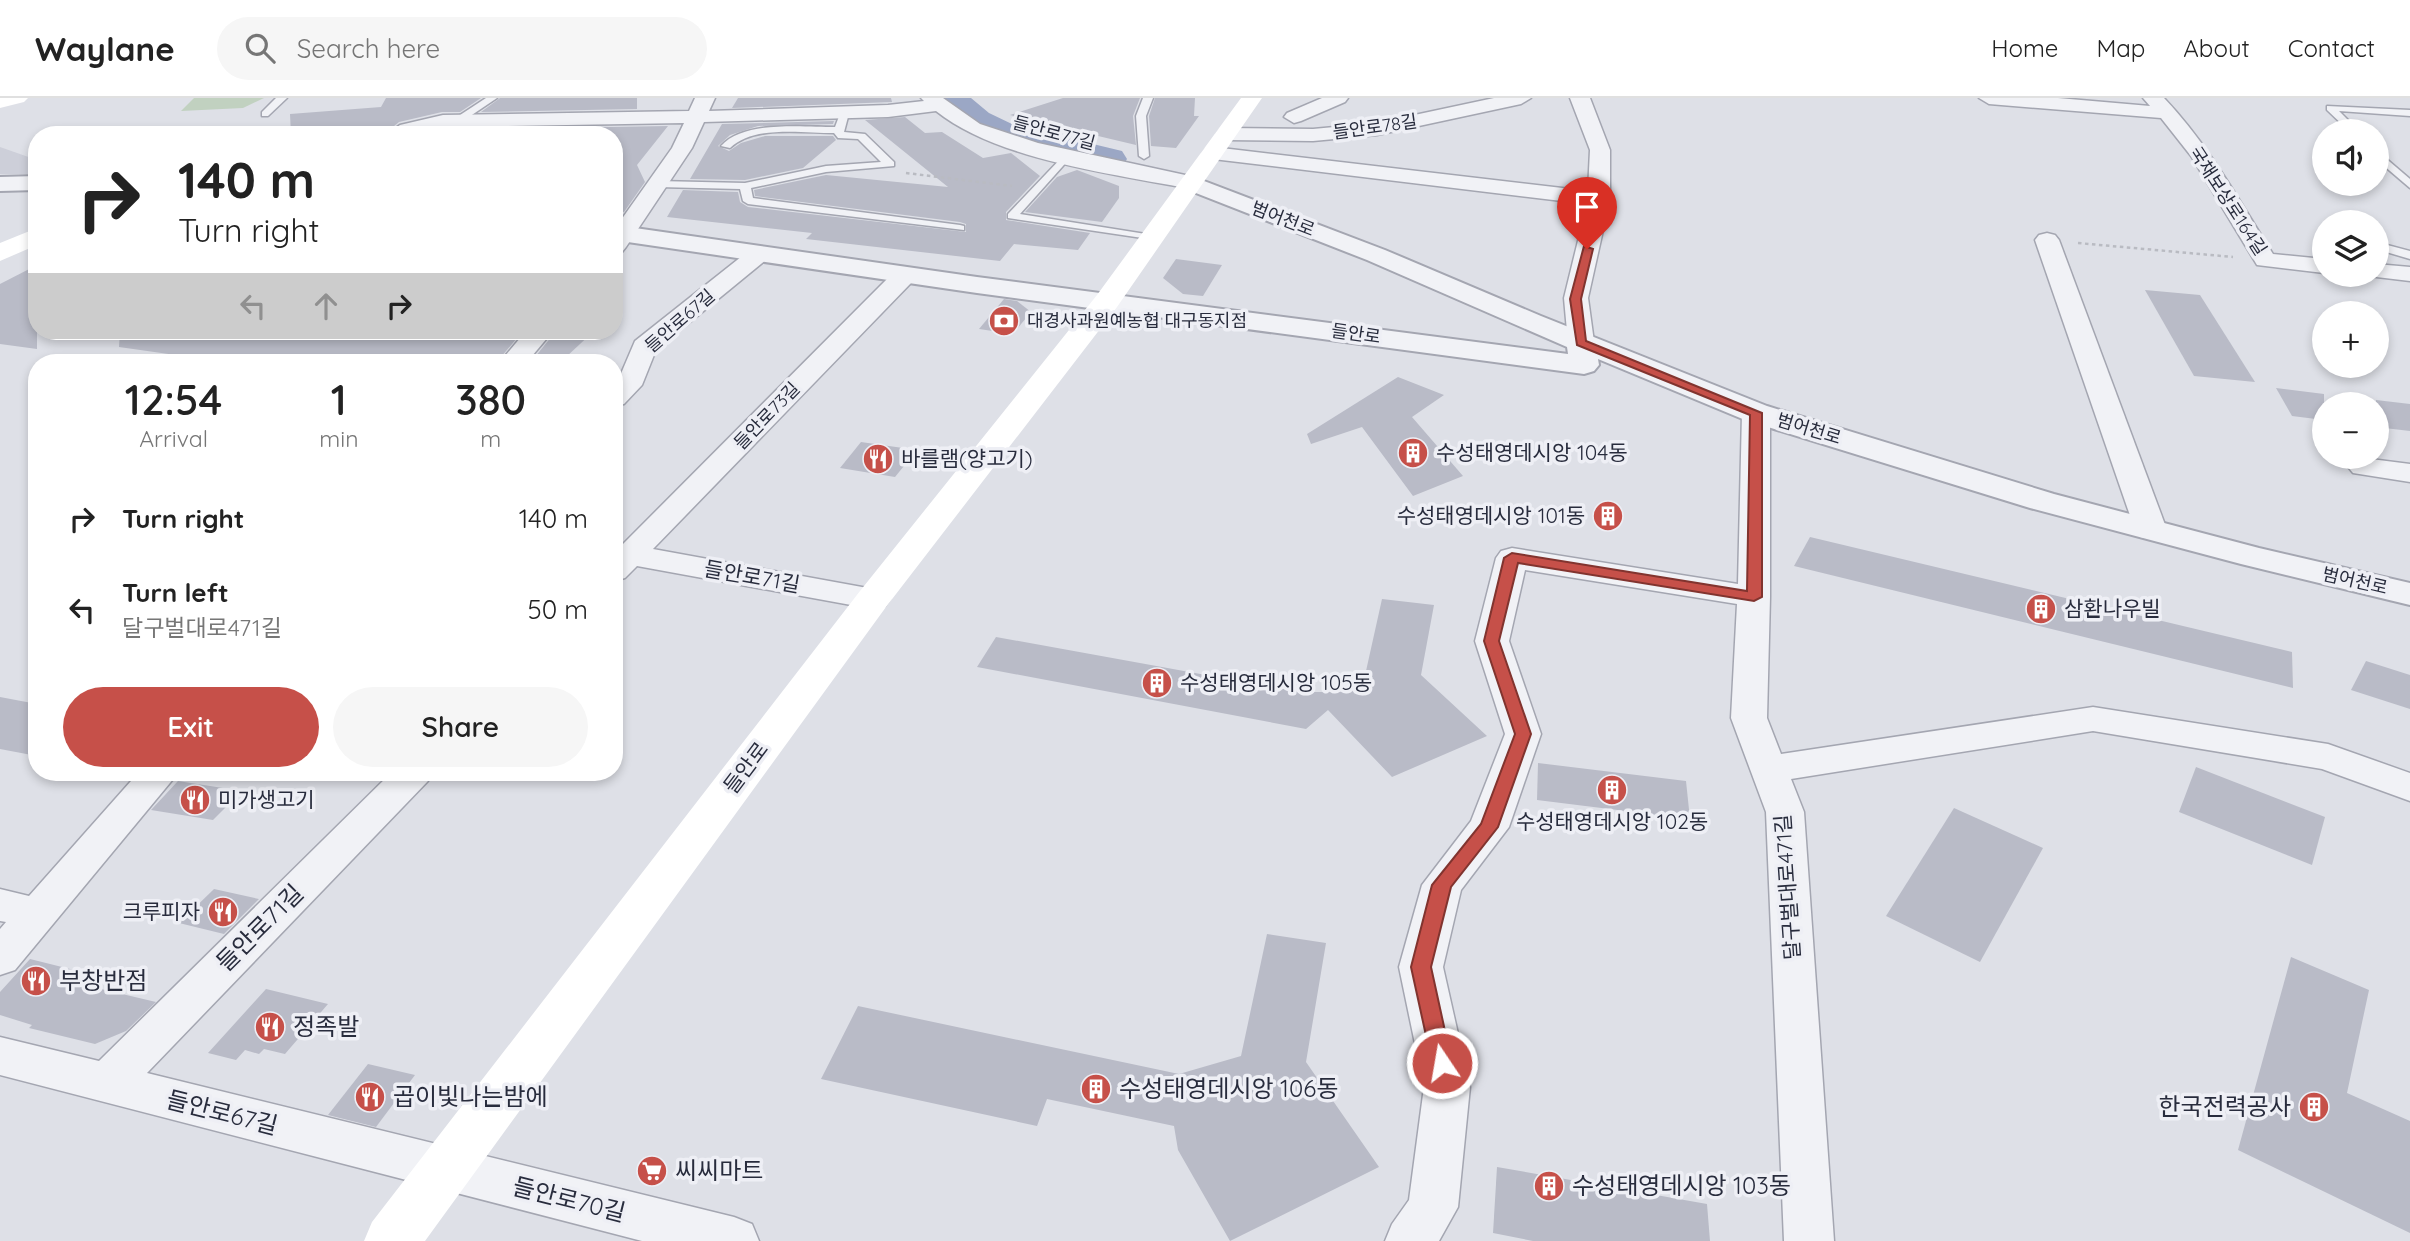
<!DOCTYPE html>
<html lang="en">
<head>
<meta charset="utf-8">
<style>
  body { margin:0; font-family:Quicksand,"Noto Sans KR",sans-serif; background:#f6f6f6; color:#222; height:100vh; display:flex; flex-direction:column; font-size:26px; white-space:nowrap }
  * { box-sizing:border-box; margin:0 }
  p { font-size:23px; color:#767676 }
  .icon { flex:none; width:38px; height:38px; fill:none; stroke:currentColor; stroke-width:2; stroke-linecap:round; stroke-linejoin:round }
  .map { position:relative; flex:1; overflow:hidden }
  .drawer { position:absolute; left:28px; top:256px; width:595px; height:427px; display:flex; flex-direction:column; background:#fff; border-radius:28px; box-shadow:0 4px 10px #0003 }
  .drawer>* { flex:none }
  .top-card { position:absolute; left:28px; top:28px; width:595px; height:214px; border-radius:28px; box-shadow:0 4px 10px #0003; background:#fff; color:#222; overflow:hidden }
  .fabs { position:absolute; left:2312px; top:21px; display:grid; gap:14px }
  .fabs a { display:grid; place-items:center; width:77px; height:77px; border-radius:50%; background:#fff; box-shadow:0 4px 10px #0003; font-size:35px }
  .pin { position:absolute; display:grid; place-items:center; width:60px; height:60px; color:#fff; margin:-72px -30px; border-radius:50% 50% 50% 0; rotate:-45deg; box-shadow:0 0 7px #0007 }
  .pin .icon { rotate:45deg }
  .me { position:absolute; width:77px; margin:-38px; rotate:348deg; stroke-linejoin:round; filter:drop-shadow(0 0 5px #0008) }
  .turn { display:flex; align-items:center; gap:24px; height:147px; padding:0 35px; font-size:32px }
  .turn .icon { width:91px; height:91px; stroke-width:2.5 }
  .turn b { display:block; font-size:49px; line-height:60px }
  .lanes { display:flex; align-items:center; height:66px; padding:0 35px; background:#0003; justify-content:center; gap:35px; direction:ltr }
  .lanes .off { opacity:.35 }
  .eta { display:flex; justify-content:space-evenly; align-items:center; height:119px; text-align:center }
  .eta b { font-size:42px; font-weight:600; line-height:49px }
  .primary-button { display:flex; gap:14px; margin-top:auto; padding:14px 35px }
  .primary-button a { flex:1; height:80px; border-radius:42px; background:#c65049; color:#fff; font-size:28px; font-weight:600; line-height:80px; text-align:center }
  .primary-button a+a { background:#f6f6f6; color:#222 }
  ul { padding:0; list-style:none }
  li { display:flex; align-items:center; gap:21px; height:91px; padding:0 35px }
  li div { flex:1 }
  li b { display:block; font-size:26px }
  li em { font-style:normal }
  header { display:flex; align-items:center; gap:42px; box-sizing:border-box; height:98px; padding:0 35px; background:#fff; border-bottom:2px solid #e0e0e0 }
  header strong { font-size:33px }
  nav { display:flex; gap:38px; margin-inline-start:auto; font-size:24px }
  .search { width:490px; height:63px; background:#f6f6f6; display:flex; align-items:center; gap:18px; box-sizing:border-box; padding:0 24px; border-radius:38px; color:#767676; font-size:26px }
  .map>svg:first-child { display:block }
  .built { fill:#cdcfd9 }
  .green { fill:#c1d1c0 }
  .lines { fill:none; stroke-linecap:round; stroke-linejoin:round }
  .river { fill:#9ba7c5; fill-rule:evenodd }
  .building { fill:#b9bbc7 }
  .service-casing { stroke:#a4a6b1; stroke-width:3 }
  .minor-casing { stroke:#a4a6b1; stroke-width:3 }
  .tertiary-casing { stroke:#a4a6b1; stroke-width:4 }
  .path { stroke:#b9bbc2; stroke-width:2.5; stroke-dasharray:3.5 3.5; stroke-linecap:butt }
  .service { fill:#f1f2f6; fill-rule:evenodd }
  .minor { fill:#f1f2f6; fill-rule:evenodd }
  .tertiary { fill:#f1f2f6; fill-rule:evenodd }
  .secondary { fill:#fff; fill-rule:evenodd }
  .route { fill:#c65049; stroke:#81342f; stroke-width:2 }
  .labels { text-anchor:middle; stroke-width:7; stroke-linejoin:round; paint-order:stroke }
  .far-street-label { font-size:18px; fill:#282c3d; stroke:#eeeff5 }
  .far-poi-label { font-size:18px; fill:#282c3d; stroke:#eeeff5; text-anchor:start }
  .poi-label { font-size:21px; fill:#282c3d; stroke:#eeeff5; text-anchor:start }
  .street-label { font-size:21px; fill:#282c3d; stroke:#eeeff5 }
  .near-street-label { font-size:24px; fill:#282c3d; stroke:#eeeff5 }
  .near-poi-label { font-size:24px; fill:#282c3d; stroke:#eeeff5; text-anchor:start }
</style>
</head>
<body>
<header>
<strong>Waylane</strong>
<div class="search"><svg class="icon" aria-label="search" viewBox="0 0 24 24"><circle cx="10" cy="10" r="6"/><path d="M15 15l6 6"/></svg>Search here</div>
<nav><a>Home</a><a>Map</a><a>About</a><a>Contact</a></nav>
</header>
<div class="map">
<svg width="2410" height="1143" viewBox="0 0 2410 1143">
  <rect width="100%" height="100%" fill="#dee0e7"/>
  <path class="built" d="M0 49 37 62V76H0Z"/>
  <path class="green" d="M194 0H264L243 10 181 13Z"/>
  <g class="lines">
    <path class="river" d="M933 0H971L989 15 1014 27 1122 53 1127 61 1122 69 1109 72C1056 59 966 47 933 0Z"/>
  </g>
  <g class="building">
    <path d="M386 0H481L460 14H442L399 24 383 37H291L290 16 381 9Z"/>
    <path d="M500 0H637V11L481 14Z"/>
    <path d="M738 0H891L892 4 732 10Z"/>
    <path d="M1063 0H1140L1133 18 1136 47 1010 17Z"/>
    <path d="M1155 0H1195L1194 18H1199L1176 50 1151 48 1149 18Z"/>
    <path d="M905 19 925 35 942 34 983 60 1011 55 1040 78 1006 114V122L1090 135 1078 152 1014 146 1000 163 806 141 812 135 667 119 683 92 738 94 740 104 748 109 966 134V126L960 124 755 98 754 92 826 77 948 89 865 22Z"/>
    <path d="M834 23 833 26 758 28 730 37 718 48 729 53 741 45 765 38H833L836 42 803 70 745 82 690 81 722 26Z"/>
    <path d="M668 28 637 67 645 84 624 114 614 113V37H423L443 32Z"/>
    <path d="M1077 72 1119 88V100L1102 124 1025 114 1057 79Z"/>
    <path d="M1176 161 1222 167 1203 198 1183 196 1163 180Z"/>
    <path d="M37 167V251L0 246V186Z"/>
    <path d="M2145 192 2200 197 2255 284 2194 278Z"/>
    <path d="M1004 201 1017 203 1031 214 1013 236 979 231Z"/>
    <path d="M120 233H523L501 259 448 260 445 264H225L119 249Z"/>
    <path d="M556 233H594L566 259H535Z"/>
    <path d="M1398 279 1444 297 1412 319 1463 378 1413 398 1362 329 1311 346 1307 336Z"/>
    <path d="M2276 290 2324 296V322L2292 318Z"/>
    <path d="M2376 302 2410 306V333L2376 329Z"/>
    <path d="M861 344 917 352 895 379 840 370Z"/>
    <path d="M1810 439 2292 554 2293 590 1794 468Z"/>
    <path d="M1382 501 1434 507 1421 577 1487 638 1392 679 1328 612 1306 631 977 569 996 539 1300 594H1340L1366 573Z"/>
    <path d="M2366 563 2410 577V611L2351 592Z"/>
    <path d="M0 599 37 606V658L0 651Z"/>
    <path d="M1538 665 1686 683 1690 721 1537 702Z"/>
    <path d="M2196 669 2325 719 2312 767 2179 714Z"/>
    <path d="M178 683 242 693 213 722 151 712Z"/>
    <path d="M1954 710 2043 750 1980 864 1886 818Z"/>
    <path d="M214 791 259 801 224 836 179 825Z"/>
    <path d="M1267 836 1326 845 1306 964 1379 1069 1230 1143 1178 1052 1174 1028 1047 1001 1037 1028 821 981 858 908 1179 976 1241 958Z"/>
    <path d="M2291 859 2369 892 2347 995 2410 1023V1135L2238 1052Z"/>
    <path d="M30 861 74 872 63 882 156 904 126 933 95 946 29 930 32 927 0 917V894Z"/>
    <path d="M266 891 328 906 285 956 264 951 259 956 245 952 236 962 208 955Z"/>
    <path d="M368 966 415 977 376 1029 328 1017Z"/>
    <path d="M1497 1069 1707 1106 1710 1143H1533L1493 1135Z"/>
  </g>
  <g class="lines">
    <g class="service-casing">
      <g id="service">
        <path d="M276 0H287L268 18H262V14Z"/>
        <path d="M486 0H497L460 25H454V21Z"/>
        <path d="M1143 0H1153L1146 18 1149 58 1144 61 1139 58 1136 18Z"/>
        <path d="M2327 8 2410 12V18L2339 13 2359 33H2349L2327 12Z"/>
        <path d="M841 13 849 15 844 34 865 36 894 64V68L826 74 751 90 753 100 960 127 964 128V132L748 106 743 103 740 91 658 89 653 86 658 83 745 85 826 68 881 64 858 41 838 40 834 35C802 35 754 27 730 50L721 48C744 22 803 29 835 29Z"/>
        <path d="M2376 52 2410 81V90L2376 61Z"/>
        <path d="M1067 54 1072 57 1071 59 1020 116 1152 137 1158 140 1156 142 1008 120V116Z"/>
        <path d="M2376 144 2410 153V161L2376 151Z"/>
      </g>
    </g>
    <g class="minor-casing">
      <g id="minor">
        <path d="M695 0H715L709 13 888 7 924 3 921 0H943L980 26 1038 45 1199 80 1202 85 1199 90 1191 91C1114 76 997 62 936 13L888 19 704 24 692 50 626 149 622 154 614 156V132L672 50 684 25 443 29 411 37H386L400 27 443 17 689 13Z"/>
        <path d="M1322 0H1348L1345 4 1301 23 1294 25 1284 19 1287 15Z"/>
        <path d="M1494 0H1531L1521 6 1377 37 1313 43 1227 42 1220 40 1217 36 1220 32 1227 30 1313 31 1377 25Z"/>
        <path d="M1570 0H1590L1610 52V101L1588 200 1594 244 1590 249 1581 252 1572 249 1568 244 1564 200 1587 106 1213 61 1206 59 1203 55 1206 51 1213 49 1588 93 1590 52Z"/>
        <path d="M1979 0H2058L2150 8 2143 0H2164C2207 45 2239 102 2273 156L2324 161V175L2257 167 2191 58 2161 20 1989 6Z"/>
        <path d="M2047 135 2055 137 2059 142 2167 432 2162 439 2151 441 2140 439 2135 432 2035 142 2039 137Z"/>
        <path d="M759 149 767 151 771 156 767 161 656 252 642 287 624 306 614 308V284L620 278 635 243 751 151Z"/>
        <path d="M2376 166 2410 169V183L2368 178 2376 177Z"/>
        <path d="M903 172 912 174 915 179 912 184 653 451 873 491 885 494 890 501 885 508 873 511 637 468 625 480 614 483V445L623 446 894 174Z"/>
        <path d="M526 233H553L527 264H500Z"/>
        <path d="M1756 307 1766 309 1770 315V499L1767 620 1781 656 2093 609 2328 646 2410 675V703L2322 671 2093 633 1791 681 1804 714 1834 1143H1784L1766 714 1731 620 1737 506 1525 472 1509 543 1541 636 1509 729 1461 792 1443 869 1470 989 1458 1109 1439 1143H1385L1392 1126 1409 1102 1424 989 1399 869 1422 787 1471 723 1505 636 1475 543 1496 460 1501 453 1512 450 1738 486 1742 315 1746 309Z"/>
        <path d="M2363 360 2410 366V384L2353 375 2348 369 2353 363Z"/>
        <path d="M139 674H179L15 872 0 877V831L6 824 0 823V791L29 798Z"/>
        <path d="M392 674H434L428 683 147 975 734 1119 752 1126 759 1143H642L0 977V939L99 963Z"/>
      </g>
    </g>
    <g class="tertiary-casing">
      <g id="tertiary">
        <path d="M37 78V92L0 93V79Z"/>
        <path d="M1191 78 1385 152 1541 218 1767 308 2054 396 2259 450 2410 485V507L2241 466 2030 410 1745 322 1598 261 1599 267 1594 273 1584 276 977 195 614 142V127L977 179 1568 256 1567 249 1367 162 1183 90 1179 85 1183 80Z"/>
      </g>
    </g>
    <g class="path">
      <path d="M906 75 1012 88"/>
      <path d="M2078 145 2233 159"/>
    </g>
    <use href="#service" class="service"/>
    <use href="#minor" class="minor"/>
    <use href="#tertiary" class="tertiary"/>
    <g class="secondary">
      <path d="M0 0H28L24 4 0 10Z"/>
      <path d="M1241 0H1262L1117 209 886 509 425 1143H364L372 1124 860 493 1097 197Z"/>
      <path d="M37 130V147L0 163V145Z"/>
    </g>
  </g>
  <path class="route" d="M1584 148 1593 151 1581 201 1586 243 1762 315V499L1754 503 1518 465 1499 543 1531 636 1498 729 1451 789 1431 869 1452 965 1449 971 1442 974 1435 971 1432 965 1411 869 1432 787 1481 726 1515 636 1484 543 1504 460 1512 455 1747 493 1750 317 1577 247 1570 201Z"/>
  <defs>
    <g id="bank-disc" transform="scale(1.575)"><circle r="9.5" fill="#c65049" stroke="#eeeff5"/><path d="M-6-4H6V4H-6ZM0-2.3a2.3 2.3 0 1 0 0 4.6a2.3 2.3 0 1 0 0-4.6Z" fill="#fff"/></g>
    <g id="building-disc" transform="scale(1.575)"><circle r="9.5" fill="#c65049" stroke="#eeeff5"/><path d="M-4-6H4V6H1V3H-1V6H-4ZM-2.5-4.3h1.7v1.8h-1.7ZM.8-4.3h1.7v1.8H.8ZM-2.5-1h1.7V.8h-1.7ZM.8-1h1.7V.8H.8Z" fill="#fff"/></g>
    <g id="restaurant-disc" transform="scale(1.575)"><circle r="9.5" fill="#c65049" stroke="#eeeff5"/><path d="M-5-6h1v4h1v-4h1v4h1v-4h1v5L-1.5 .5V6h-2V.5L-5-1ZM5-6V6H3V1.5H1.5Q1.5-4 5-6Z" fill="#fff"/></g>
    <g id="supermarket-disc" transform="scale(1.575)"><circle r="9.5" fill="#c65049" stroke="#eeeff5"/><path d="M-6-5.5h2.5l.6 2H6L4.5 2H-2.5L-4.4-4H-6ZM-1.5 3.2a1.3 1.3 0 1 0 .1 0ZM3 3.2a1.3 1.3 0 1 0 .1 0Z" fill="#fff"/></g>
  </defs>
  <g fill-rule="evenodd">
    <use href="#bank-disc" x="1004" y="223"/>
    <use href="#building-disc" x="1413" y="355"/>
    <use href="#restaurant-disc" x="878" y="361"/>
    <use href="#building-disc" x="1608" y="418"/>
    <use href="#building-disc" x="2041" y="511"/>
    <use href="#building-disc" x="1157" y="585"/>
    <use href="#building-disc" x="1612" y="692"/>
    <use href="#restaurant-disc" x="195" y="702"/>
    <use href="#restaurant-disc" x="223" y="814"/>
    <use href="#restaurant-disc" x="36" y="883"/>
    <use href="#restaurant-disc" x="270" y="929"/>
    <use href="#building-disc" x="1096" y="991"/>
    <use href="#restaurant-disc" x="370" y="999"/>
    <use href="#building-disc" x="2314" y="1009"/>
    <use href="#supermarket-disc" x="652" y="1073"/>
    <use href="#building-disc" x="1549" y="1088"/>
  </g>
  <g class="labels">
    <g class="far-street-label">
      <text transform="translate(1375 29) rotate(-8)" y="6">들안로78길</text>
      <text transform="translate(1054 35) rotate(15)" y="6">들안로77길</text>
      <text transform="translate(2228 103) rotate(57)" y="6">국채보상로164길</text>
      <text transform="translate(1283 121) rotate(21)" y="6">범어천로</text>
      <text transform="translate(680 223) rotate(-41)" y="6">들안로67길</text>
      <text transform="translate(1356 236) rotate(8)" y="6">들안로</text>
      <text transform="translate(767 318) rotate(-46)" y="6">들안로73길</text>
      <text transform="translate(1809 331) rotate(17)" y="6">범어천로</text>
      <text transform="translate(2355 483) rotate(13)" y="6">범어천로</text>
    </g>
    <g class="far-poi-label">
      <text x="1027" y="229">대경사과원예농협 대구동지점</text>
    </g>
    <g class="poi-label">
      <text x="1436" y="362">수성태영데시앙 104동</text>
      <text x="901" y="368">바를램(양고기)</text>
      <text x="1585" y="425" text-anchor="end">수성태영데시앙 101동</text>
      <text x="2064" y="518">삼환나우빌</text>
      <text x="1180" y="592">수성태영데시앙 105동</text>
      <text x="218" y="709">미가생고기</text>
      <text x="1612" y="731" text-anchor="middle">수성태영데시앙 102동</text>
      <text x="200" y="821" text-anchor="end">크루피자</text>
    </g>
    <g class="street-label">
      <text transform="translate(752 479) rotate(10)" y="7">들안로71길</text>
      <text transform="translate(746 670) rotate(-53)" y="7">들안로</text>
      <text transform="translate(1788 789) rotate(-94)" y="7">달구벌대로471길</text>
    </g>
    <g class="near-street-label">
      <text transform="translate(260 830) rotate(-45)" y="8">들안로71길</text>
      <text transform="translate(222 1015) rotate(14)" y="8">들안로67길</text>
      <text transform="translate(569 1102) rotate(14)" y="8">들안로70길</text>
    </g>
    <g class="near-poi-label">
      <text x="59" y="891">부창반점</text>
      <text x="293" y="937">정족발</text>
      <text x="1119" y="999">수성태영데시앙 106동</text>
      <text x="393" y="1007">곱이빛나는밤에</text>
      <text x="2291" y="1017" text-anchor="end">한국전력공사</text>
      <text x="675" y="1081">씨씨마트</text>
      <text x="1572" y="1096">수성태영데시앙 103동</text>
    </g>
  </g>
</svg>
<div class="fabs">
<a><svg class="icon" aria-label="sound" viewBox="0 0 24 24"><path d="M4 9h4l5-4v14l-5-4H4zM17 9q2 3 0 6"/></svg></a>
<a><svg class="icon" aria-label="layers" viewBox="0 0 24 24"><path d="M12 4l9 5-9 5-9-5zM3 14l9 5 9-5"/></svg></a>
<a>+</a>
<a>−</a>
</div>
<div class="pin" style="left:1587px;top:151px;background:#d93025"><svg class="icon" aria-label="arrive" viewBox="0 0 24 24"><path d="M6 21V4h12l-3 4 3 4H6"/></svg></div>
<svg class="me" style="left:1442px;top:965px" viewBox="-20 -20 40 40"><circle r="17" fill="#c65049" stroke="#fff" stroke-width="3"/><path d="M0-11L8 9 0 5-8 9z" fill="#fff"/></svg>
<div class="top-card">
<div class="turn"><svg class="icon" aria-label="right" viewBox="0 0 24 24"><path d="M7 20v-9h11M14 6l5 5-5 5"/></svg><div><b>140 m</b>Turn right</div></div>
<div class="lanes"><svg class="icon off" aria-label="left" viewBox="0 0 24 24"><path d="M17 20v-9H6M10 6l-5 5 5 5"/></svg><svg class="icon off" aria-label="ahead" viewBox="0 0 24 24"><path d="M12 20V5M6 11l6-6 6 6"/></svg><svg class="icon" aria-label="right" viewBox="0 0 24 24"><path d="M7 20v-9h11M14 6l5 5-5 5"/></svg></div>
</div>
<section class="drawer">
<div class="eta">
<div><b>12:54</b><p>Arrival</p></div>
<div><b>1</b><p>min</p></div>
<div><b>380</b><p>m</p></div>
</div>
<ul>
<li><svg class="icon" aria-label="right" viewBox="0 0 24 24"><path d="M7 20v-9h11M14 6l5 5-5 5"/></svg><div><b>Turn right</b></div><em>140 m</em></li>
<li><svg class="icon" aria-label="left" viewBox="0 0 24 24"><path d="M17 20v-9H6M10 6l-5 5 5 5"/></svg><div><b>Turn left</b><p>달구벌대로471길</p></div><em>50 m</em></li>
</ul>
<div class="primary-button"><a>Exit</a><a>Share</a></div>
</section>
</div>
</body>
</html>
